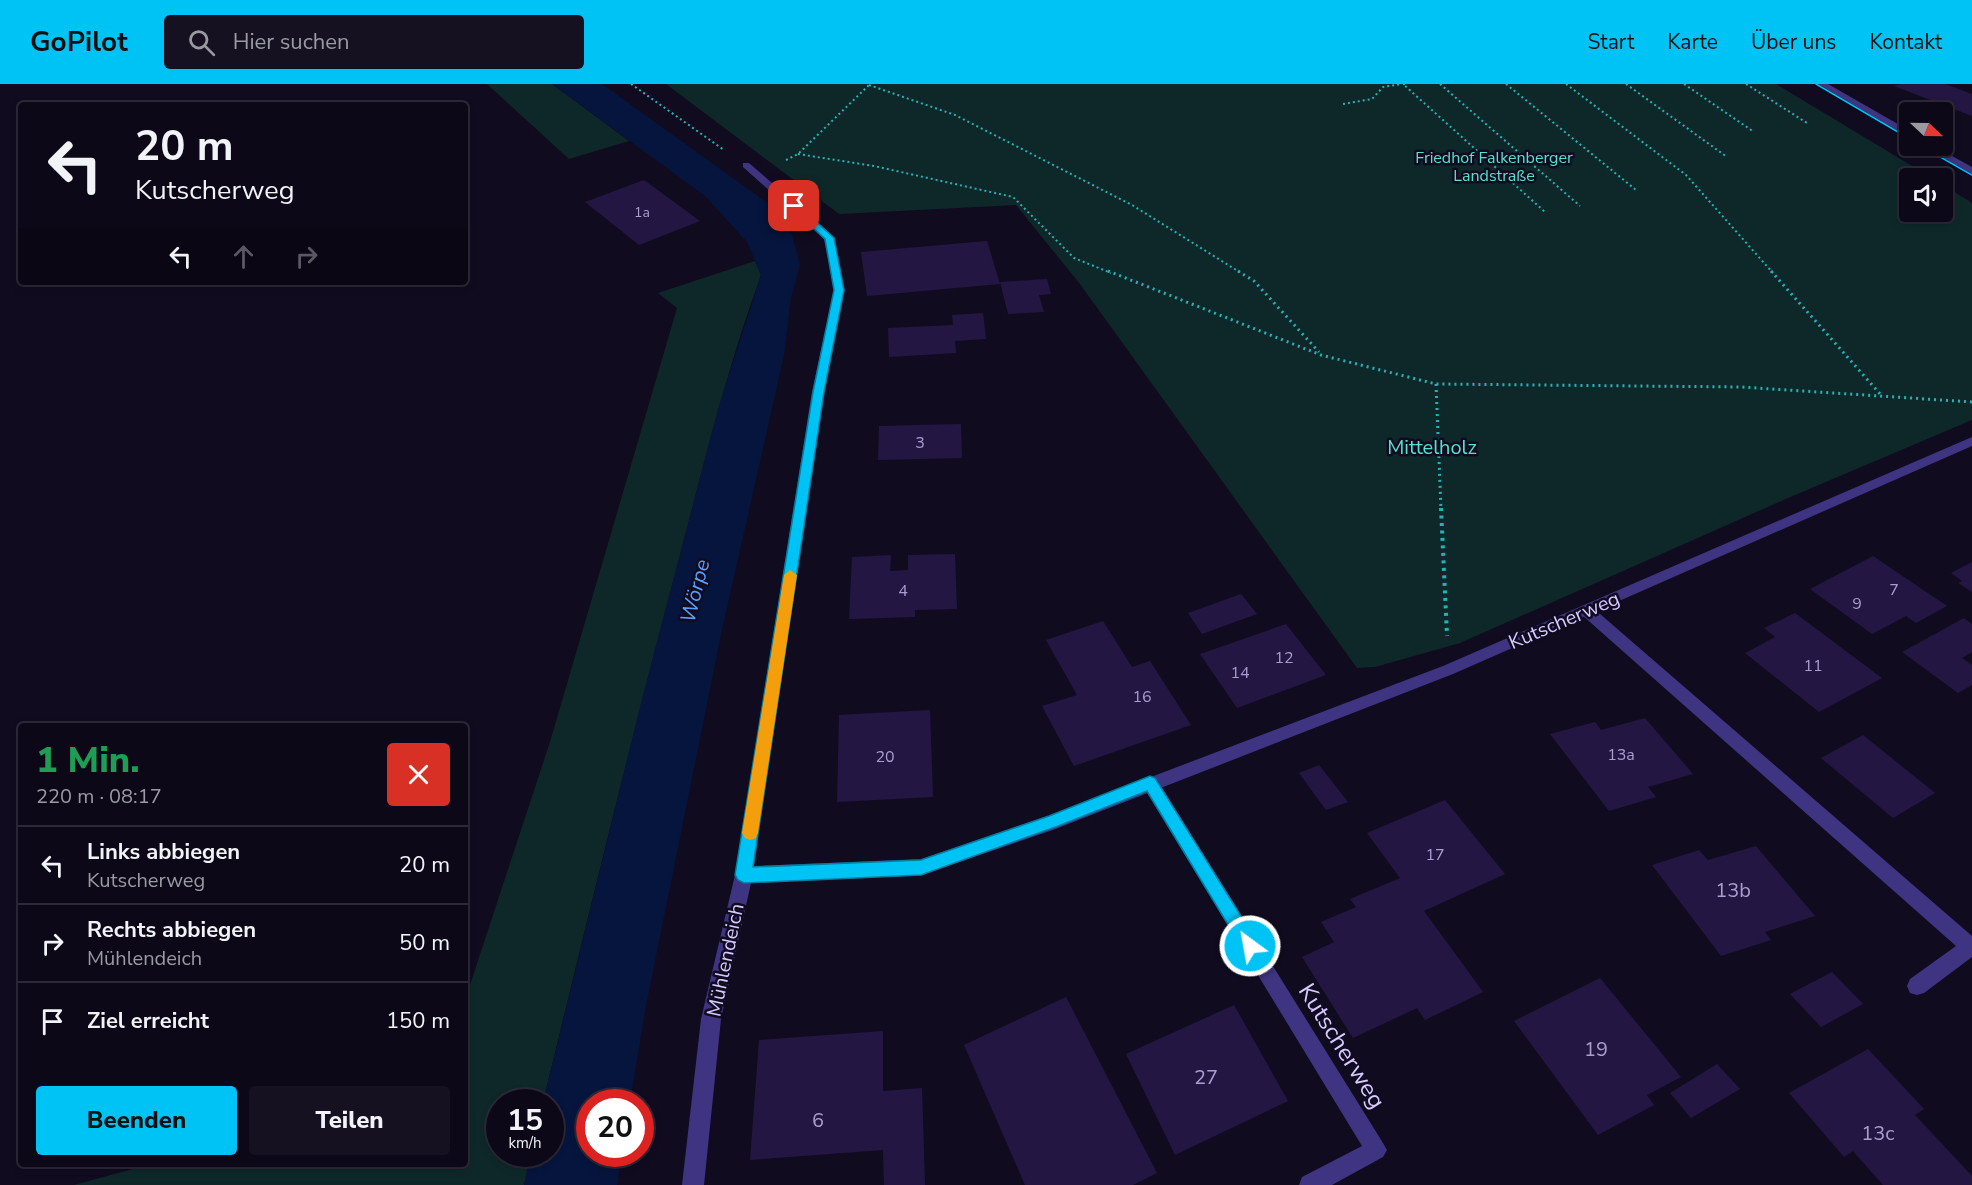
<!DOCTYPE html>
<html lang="de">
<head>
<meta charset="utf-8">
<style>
  body { margin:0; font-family:"Nunito Sans",sans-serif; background:#161121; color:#f1f3f6; height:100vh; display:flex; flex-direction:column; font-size:22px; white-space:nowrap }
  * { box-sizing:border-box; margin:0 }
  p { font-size:20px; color:#9a9aa2 }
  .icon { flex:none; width:33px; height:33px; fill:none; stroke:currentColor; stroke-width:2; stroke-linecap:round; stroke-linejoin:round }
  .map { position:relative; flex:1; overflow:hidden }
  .details { position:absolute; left:18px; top:639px; width:450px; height:444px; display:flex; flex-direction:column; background:#0d0818; border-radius:6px; box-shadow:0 3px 9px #0003,0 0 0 2px #2d2937 }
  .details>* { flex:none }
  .hud { position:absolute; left:18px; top:18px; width:450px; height:183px; border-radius:6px; box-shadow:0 3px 9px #0003,0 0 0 2px #2d2937; background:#0d0818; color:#f1f3f6; overflow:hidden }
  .needle { width:39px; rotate:112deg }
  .buttons { position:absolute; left:1899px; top:18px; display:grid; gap:12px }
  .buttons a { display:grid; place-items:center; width:54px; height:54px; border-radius:6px; background:#0d0818; box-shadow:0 3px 9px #0003,0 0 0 2px #2d2937; font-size:30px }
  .speed { position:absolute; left:486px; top:1005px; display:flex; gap:12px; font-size:30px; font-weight:700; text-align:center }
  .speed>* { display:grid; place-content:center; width:78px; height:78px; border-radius:50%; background:#0d0818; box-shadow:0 3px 9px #0003,0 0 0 2px #2d2937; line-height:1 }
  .speed small { font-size:15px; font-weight:400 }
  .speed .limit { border:9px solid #d22; background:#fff; color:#111 }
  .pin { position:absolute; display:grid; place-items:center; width:51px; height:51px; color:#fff; margin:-26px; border-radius:12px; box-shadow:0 3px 9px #0006 }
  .me { position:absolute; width:66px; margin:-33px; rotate:328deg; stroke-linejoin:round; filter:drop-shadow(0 0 4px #0008) }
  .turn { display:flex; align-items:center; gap:21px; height:126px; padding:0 18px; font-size:27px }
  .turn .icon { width:78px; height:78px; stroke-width:2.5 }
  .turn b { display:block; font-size:42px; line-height:51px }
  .lanes { display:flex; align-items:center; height:57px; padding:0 18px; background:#0003; justify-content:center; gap:30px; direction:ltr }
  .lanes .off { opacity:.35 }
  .round { display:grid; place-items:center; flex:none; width:63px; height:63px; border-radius:6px; background:#161121 }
  .head { display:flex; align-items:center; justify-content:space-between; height:102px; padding:0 18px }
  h1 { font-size:36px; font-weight:800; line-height:45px; color:#1e9e55 }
  .button { display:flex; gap:12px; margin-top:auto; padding:12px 18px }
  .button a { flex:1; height:69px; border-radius:6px; background:#00c3f5; color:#111; font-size:24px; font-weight:800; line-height:69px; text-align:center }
  .button a+a { background:#161121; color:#f1f3f6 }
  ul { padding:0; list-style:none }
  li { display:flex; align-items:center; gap:18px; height:78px; padding:0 18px; border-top:2px solid #2d2937 }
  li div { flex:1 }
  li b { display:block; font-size:22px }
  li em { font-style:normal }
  header { display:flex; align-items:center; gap:36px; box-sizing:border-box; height:84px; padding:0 30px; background:#00c3f5; color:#111 }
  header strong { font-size:28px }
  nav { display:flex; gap:33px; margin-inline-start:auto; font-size:21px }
  .search { width:420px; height:54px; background:#161121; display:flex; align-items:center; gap:15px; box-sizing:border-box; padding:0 21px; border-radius:6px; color:#9a9aa2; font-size:22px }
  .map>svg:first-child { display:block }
  .green { fill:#0e282a }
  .water { fill:#06153e }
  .building { fill:#241642 }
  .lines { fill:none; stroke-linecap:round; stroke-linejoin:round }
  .path-far2 { stroke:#27b0b6; stroke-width:2; stroke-dasharray:2 3; stroke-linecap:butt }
  .path-far1 { stroke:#27b0b6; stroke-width:3; stroke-dasharray:2 4; stroke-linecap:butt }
  .path { stroke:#27b0b6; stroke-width:4; stroke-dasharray:3 4.5; stroke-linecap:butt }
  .service { fill:#3f3481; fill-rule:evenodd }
  .minor { fill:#3f3481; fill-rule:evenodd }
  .tertiary { fill:#3f3481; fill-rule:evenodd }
  .tram { stroke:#00c3f5; stroke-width:1.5 }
  .route { fill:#00c3f5; stroke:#007f9f; stroke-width:1.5 }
  .slow { fill:#f59e0b }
  .labels { text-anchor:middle; stroke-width:5; stroke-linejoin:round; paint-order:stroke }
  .far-number-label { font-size:14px; fill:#aa9dd0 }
  .far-park-label { font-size:16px; fill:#51e5cf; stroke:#110b20 }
  .number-label { font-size:16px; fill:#aa9dd0 }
  .park-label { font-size:20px; fill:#51e5cf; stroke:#110b20 }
  .street-label { font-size:20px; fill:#d6caff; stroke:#110b20 }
  .near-number-label { font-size:20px; fill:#aa9dd0 }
  .water-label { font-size:21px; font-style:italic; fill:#58a0ff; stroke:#110b20 }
  .near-street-label { font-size:24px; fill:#d6caff; stroke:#110b20 }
</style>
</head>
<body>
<header>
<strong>GoPilot</strong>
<div class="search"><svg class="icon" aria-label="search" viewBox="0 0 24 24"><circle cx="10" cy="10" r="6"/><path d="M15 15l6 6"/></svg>Hier suchen</div>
<nav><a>Start</a><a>Karte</a><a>Über uns</a><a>Kontakt</a></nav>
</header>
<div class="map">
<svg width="1972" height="1101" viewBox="0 0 1972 1101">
  <rect width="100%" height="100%" fill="#110b20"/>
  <g class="green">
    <path d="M487 0H552L629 57 569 75Z"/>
    <path d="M666 0H1776L1932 94H1910V128H1942L1943 101 1972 119V336L1788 414 1460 559 1375 583 1357 584 1080 200 1016 121 839 130Z"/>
    <path d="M755 177 761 191C726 287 702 387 676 487 629 663 586 841 543 1018H500V1070H531L524 1101H74L151 1080H465V916L550 658 677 224 658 209Z"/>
  </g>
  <path class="water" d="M552 0H602L769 120 792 150 800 181 791 213 784 271 720 555 645 927 630 1018H590V1070H622L617 1101H524L531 1070H550V1018H543L641 619 718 325 761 191 747 158 705 112Z"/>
  <g class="building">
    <path d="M1901 0H1945L1972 10V32L1894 2Z"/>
    <path d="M644 96 700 137 639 161 585 118Z"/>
    <path d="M987 157 1000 200 867 212 861 168Z"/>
    <path d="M1047 195 1051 210 1039 211 1044 228 1008 230 1000 198Z"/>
    <path d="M983 229 986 255 955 257 956 269 889 273 888 244 953 241 952 231Z"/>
    <path d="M961 340 962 374 878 376 879 342Z"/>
    <path d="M955 470 957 525 915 526V533L849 535 852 473 891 471 890 487 908 486V471Z"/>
    <path d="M1873 472 1947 522 1916 539 1906 532 1872 550 1810 505Z"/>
    <path d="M1972 478V508L1958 499 1962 497 1951 489Z"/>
    <path d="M1241 510 1257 530 1202 550 1188 529Z"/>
    <path d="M1795 529 1882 594 1819 628 1745 569 1775 553 1764 544Z"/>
    <path d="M1964 534 1972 540V568L1962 574 1972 581V601L1958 609 1902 568Z"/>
    <path d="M1103 537 1132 583 1150 577 1191 641 1074 682 1042 622 1077 611 1046 556Z"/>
    <path d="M1286 540 1326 591 1237 624 1200 570Z"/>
    <path d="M930 626 933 713 837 718 839 631Z"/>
    <path d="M1645 634 1693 690 1648 703 1656 713 1609 727 1550 650 1595 638 1601 646Z"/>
    <path d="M1863 651 1935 709 1893 734 1821 674Z"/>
    <path d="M1319 681 1348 718 1326 726 1299 689Z"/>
    <path d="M1445 716 1505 790 1424 827 1483 908 1425 936 1417 924 1353 954 1302 873 1334 858 1321 838 1356 823 1350 815 1400 794 1367 749Z"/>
    <path d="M1756 762 1815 832 1765 848 1771 856 1721 872 1652 781 1699 766 1708 776Z"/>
    <path d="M1832 888 1863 920 1821 943 1790 910Z"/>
    <path d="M1600 894 1681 993 1647 1011 1654 1021 1598 1051 1514 937Z"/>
    <path d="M1066 913 1157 1089 1133 1101H1025L964 961Z"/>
    <path d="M1234 921 1288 1017 1175 1071 1126 970Z"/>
    <path d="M883 947V1007L922 1004 925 1101H884L883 1066 750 1076 759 956Z"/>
    <path d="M1868 965 1924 1025 1915 1031 1972 1092V1101H1883L1853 1067 1844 1073 1789 1009Z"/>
    <path d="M1717 980 1740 1005 1691 1034 1670 1009Z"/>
  </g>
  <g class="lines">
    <g class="path-far2">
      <path d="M631 0 724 66"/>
      <path d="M1405 0H1403L1545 128"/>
      <path d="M1440 0 1580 122"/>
      <path d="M1506 0 1636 106"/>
      <path d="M1566 0 1686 91 1773 189"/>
      <path d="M1626 0 1727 73"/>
      <path d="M1684 0 1754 48"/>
      <path d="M1746 0 1807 39"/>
      <path d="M869 1 955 31 1132 121 1241 189"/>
      <path d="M1343 20 1372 15 1383 3 1402 0"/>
      <path d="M798 70 874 82 1013 113 1074 174 1111 189"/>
      <path d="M786 76 798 70 869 1"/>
    </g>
    <g class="path-far1">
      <path d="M1108 187 1321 271 1436 300 1741 303 1972 318"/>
      <path d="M1238 187 1254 197 1319 268"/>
      <path d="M1771 187 1882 312"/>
      <path d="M1436 300 1441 426"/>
    </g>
    <path class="path" d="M1441 424 1447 552"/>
    <g class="service">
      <path d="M1587 521 1592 523 1972 852V873L1924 909 1917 911 1910 909 1907 902 1910 895 1956 862 1582 531 1580 527 1582 523Z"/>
      <path d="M1150 692 1156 694 1383 1059 1387 1066 1383 1073 1332 1101H1299L1302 1093 1362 1062 1144 704 1142 699 1144 694Z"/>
    </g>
    <path class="minor" d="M743 79H749L833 152 844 206 824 308 754 782 921 775 1051 731 1443 582 1972 353V362L1453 590 1053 746 921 791 751 799 721 935 704 1101H682L701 935 735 791 812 308 834 206 824 155 743 83Z"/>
    <g class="tertiary">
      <path d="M1818 0H1828L1910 47V54Z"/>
      <path d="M1923 62H1934L1972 83V90Z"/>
    </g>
    <g class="tram">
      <path d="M1816 0 1910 55"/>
      <path d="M1921 62 1972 91"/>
    </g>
  </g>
  <path class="route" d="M791 120H797L834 154 844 206 824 308 753 783 921 776 1049 732 1150 692 1155 694 1256 856 1259 862 1256 867 1250 870 1244 867 1147 707 1058 742 921 791 744 799 738 796 735 791 813 308 834 206 825 155 791 124Z"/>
  <path class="slow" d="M790 486 797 491 758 749 756 754 750 756 745 754 742 749 784 491Z"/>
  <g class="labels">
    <g class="far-number-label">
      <text x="642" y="133">1a</text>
    </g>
    <g class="far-park-label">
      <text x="1494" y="79">Friedhof Falkenberger<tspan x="1494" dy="18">Landstraße</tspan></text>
    </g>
    <g class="number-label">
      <text x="920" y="364">3</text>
      <text x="1894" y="511">7</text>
      <text x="903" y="512">4</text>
      <text x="1857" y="525">9</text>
      <text x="1284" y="579">12</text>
      <text x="1813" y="587">11</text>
      <text x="1240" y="594">14</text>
      <text x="1142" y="618">16</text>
      <text x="1621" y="676">13a</text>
      <text x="885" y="678">20</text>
      <text x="1435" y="776">17</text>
    </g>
    <g class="park-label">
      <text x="1432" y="370">Mittelholz</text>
    </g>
    <g class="street-label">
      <text transform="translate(1564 536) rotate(-23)" y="7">Kutscherweg</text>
      <text transform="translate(725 876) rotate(-78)" y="7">Mühlendeich</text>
    </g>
    <g class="near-number-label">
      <text x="1733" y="813">13b</text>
      <text x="1596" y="972">19</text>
      <text x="1206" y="1000">27</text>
      <text x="818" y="1043">6</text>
      <text x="1878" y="1056">13c</text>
    </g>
    <g class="water-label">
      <text transform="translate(695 507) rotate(-76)" y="7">Wörpe</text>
    </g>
    <g class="near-street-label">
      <text transform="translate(1342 962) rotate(58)" y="8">Kutscherweg</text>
    </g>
  </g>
</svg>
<div class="buttons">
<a><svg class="needle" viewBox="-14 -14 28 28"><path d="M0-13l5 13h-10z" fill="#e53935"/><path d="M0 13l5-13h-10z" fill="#9a9aa2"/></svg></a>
<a><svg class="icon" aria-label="sound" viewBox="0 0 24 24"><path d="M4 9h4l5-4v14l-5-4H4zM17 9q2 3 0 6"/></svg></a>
</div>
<div class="speed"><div>15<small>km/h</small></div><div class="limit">20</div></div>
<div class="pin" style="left:794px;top:122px;background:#d93025"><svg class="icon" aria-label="arrive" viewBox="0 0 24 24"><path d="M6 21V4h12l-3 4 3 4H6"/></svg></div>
<svg class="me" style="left:1250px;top:862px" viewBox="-20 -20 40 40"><circle r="17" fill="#00c3f5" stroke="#fff" stroke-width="3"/><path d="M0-11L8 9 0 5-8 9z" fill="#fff"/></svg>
<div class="hud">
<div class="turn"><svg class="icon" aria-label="left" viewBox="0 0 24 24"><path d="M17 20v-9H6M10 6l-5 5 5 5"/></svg><div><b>20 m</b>Kutscherweg</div></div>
<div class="lanes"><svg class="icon" aria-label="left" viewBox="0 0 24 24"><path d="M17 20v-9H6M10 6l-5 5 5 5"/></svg><svg class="icon off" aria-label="ahead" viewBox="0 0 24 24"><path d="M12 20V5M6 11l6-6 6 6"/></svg><svg class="icon off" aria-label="right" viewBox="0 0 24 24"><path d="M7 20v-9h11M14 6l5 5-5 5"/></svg></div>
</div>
<section class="details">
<div class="head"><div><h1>1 Min.</h1><p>220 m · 08:17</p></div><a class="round" style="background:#d93025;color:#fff"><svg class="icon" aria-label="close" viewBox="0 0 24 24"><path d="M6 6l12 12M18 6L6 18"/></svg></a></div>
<ul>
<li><svg class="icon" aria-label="left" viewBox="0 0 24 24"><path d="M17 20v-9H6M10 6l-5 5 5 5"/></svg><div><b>Links abbiegen</b><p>Kutscherweg</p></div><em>20 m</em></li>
<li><svg class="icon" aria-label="right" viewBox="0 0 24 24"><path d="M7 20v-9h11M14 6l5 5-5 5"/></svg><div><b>Rechts abbiegen</b><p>Mühlendeich</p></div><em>50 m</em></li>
<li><svg class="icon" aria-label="arrive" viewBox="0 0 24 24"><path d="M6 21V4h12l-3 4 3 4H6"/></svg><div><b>Ziel erreicht</b></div><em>150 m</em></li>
</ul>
<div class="button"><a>Beenden</a><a>Teilen</a></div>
</section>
</div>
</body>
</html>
